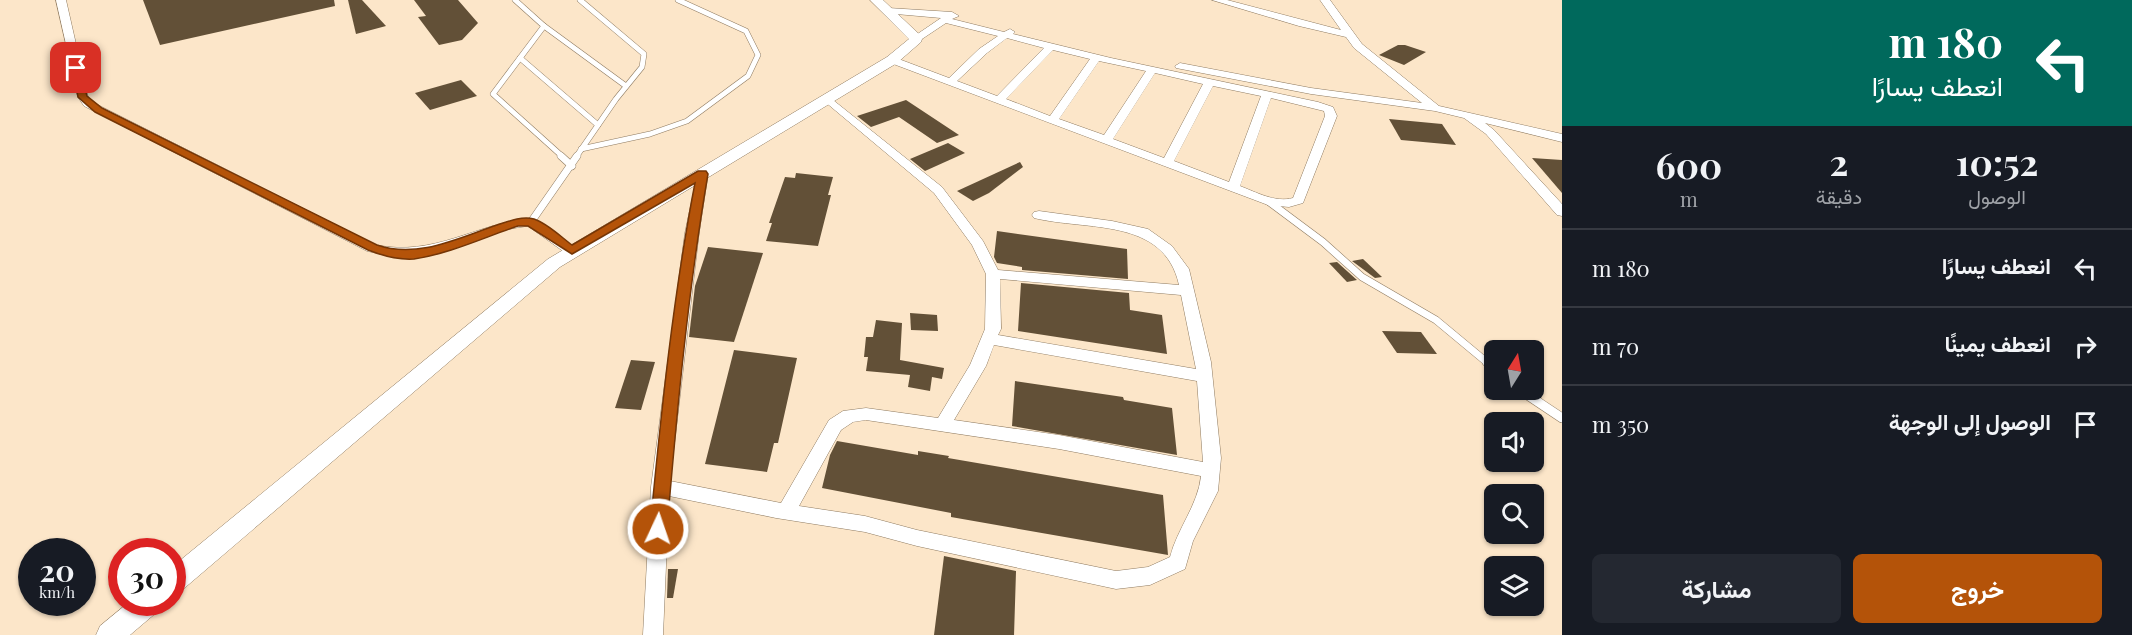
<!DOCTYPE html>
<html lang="ar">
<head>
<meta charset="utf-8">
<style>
  body { margin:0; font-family:"Playfair Display",Vazirmatn,serif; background:#242831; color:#f1f3f6; direction:rtl; height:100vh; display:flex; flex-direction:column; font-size:22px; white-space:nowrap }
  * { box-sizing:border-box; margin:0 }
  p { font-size:20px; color:#9ea1a6 }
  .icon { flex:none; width:33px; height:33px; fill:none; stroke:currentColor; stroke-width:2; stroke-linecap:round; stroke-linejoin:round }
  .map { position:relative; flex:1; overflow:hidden; direction:ltr }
  .drawer { display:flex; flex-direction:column; background:#171b24; width:570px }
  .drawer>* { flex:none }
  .banner { background:#00695c; color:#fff; overflow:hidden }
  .needle { width:39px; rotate:11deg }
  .buttons { position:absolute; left:1484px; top:340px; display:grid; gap:12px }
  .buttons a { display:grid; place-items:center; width:60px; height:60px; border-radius:9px; background:#171b24; box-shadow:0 2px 4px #0004; font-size:30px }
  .speed { position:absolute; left:18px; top:538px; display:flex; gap:12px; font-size:30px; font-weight:700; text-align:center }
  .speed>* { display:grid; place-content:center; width:78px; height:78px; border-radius:50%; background:#171b24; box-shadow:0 2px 4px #0004; line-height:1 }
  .speed small { font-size:15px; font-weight:400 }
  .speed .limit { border:9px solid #d22; background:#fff; color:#111 }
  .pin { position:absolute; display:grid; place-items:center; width:51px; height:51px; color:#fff; margin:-26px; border-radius:12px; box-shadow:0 3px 9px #0006 }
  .me { position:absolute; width:66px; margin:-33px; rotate:3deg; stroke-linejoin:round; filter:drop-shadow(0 0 4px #0008) }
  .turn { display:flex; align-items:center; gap:21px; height:126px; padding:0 30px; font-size:27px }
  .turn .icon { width:78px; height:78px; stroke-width:2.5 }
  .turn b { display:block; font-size:42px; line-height:51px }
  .eta { display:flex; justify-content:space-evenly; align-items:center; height:102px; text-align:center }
  .eta b { font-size:36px; font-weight:700; line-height:42px }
  .primary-button { display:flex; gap:12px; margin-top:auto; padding:12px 30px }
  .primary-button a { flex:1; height:69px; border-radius:9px; background:#b45309; color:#fff; font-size:24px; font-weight:700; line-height:69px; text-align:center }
  .primary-button a+a { background:#242831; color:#f1f3f6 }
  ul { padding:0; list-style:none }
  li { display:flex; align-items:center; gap:18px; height:78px; padding:0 30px; border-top:2px solid #363941 }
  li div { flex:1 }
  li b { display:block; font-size:22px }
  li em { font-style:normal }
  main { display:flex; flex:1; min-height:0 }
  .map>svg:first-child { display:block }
  .building { fill:#625037 }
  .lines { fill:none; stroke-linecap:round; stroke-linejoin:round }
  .service-far2-casing { stroke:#8f7b61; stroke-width:6 }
  .service-far1-casing { stroke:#8f7b61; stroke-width:8 }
  .service-casing { stroke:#8f7b61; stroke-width:10 }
  .minor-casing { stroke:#8f7b61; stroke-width:1 }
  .tertiary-casing { stroke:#8f7b61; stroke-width:1 }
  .service-far2 { stroke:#fff; stroke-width:5 }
  .service-far1 { stroke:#fff; stroke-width:7 }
  .service { stroke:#fff; stroke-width:9 }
  .minor { fill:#fff; fill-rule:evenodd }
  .tertiary { fill:#fff; fill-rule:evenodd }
  .route { fill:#b45309; stroke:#753606; stroke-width:1.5 }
</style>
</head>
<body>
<main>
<section class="drawer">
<div class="banner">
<div class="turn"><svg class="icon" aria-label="left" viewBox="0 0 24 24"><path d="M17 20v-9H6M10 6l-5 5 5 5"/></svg><div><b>180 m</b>انعطف يسارًا</div></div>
</div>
<div class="eta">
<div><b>10:52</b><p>الوصول</p></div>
<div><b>2</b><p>دقيقة</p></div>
<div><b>600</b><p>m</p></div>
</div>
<ul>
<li><svg class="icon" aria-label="left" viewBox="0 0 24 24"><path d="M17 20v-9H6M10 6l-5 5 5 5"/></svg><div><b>انعطف يسارًا</b></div><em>180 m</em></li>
<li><svg class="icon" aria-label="right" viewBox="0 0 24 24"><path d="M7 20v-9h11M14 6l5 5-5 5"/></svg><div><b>انعطف يمينًا</b></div><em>70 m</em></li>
<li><svg class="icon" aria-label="arrive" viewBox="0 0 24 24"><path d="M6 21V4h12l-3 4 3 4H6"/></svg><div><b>الوصول إلى الوجهة</b></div><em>350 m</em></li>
</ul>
<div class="primary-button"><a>خروج</a><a>مشاركة</a></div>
</section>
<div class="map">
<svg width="1562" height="635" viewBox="0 0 1562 635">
  <rect width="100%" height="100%" fill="#fce6c9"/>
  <g class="building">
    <path d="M143 0H334L335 6 160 45Z"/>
    <path d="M348 0H362L386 26 356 34Z"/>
    <path d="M414 0H458L478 23 462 40 439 45 418 17 426 16Z"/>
    <path d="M1398 45H1405L1426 52 1404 65 1379 55Z"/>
    <path d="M461 80 477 96 430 110 415 93Z"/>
    <path d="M906 100 959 135 937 143 899 117 871 127 857 116Z"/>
    <path d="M1389 119 1442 124 1456 145 1401 140Z"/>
    <path d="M948 143 965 153 925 171 910 159Z"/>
    <path d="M1532 158 1562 160V193Z"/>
    <path d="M1020 162 1023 167 989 193 973 201 957 191Z"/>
    <path d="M796 173 833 177 828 195H831L818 246 766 241 772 223H769L785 177 795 178Z"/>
    <path d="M997 231 1127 249 1128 279 1022 270V267L997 263 994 257Z"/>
    <path d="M708 247 763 253 734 342 689 337 695 286Z"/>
    <path d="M1363 259 1382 277 1375 278 1352 261Z"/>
    <path d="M1337 262 1357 280 1347 282 1329 263Z"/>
    <path d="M1021 283 1129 293 1130 310 1162 315 1167 354 1018 331Z"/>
    <path d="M910 313 937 315 938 331 911 330Z"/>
    <path d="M876 320 902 323 900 360 944 368 942 379 932 377 930 391 908 387 910 375 866 371 868 357H864L866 337H873Z"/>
    <path d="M1382 331 1421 332 1437 354 1397 353Z"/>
    <path d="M734 350 797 358 778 443H774L767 472 705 464Z"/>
    <path d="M631 360 655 362 641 410 615 408Z"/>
    <path d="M1015 381 1123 397 1124 400 1172 408 1177 455 1012 426Z"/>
    <path d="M837 441 918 455V451L949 456 948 458 1163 495 1168 555 951 517V513L822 488 830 455Z"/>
    <path d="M944 556 1016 571 1014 635H934Z"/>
    <path d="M668 569H678L673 598H667Z"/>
  </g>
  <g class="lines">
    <g class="service-far2-casing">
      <g id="service-far2">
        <path d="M515 0 544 26 626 86"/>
        <path d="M544 26 493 94 563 157"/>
        <path d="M520 58 598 125"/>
        <path d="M581 149 650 134 687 121 748 76 758 55 746 31 678 0"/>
        <path d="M576 157 616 99 642 67 644 54 580 0"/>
      </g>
    </g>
    <g class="service-far1-casing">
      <g id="service-far1">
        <path d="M561 156 572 166"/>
        <path d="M1268 201 1323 242 1362 277 1436 320 1489 364"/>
        <path d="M531 222 577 156"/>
      </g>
    </g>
    <g class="service-casing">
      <g id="service">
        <path d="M1487 362 1494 368"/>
        <path d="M1520 390 1562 418"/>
      </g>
    </g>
    <g class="minor-casing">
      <g id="minor">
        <path d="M56 0H66L88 97 92 102 376 245C434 257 475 224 531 218L579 251 572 255 567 254 528 226C465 233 437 269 367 251L84 106 78 97Z"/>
        <path d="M1212 0H1227L1341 30 1320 0H1330L1362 44 1439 106 1562 134V142L1485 123 1494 130 1562 204V216L1557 215 1486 134 1464 118 1435 111 1311 94 1176 68 1175 66 1180 63 1311 88 1422 103 1354 48 1346 37 1299 26Z"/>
        <path d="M888 8 952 12 959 16 952 19 1004 32 1010 29 1015 32 1013 34 1111 58 1318 102 1333 107 1337 116 1303 203 1289 207 1268 205 888 62V58H896L949 78 979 49 998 36 946 23 919 41H913V37L941 18 885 13 883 11ZM1007 38 1044 48 997 96 957 81 987 53ZM1053 50 1090 59 1050 116 1006 99ZM1099 61 1146 71 1104 135 1059 119ZM1155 73 1203 84 1164 158 1113 139ZM1213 86 1261 96 1229 182 1174 161ZM1271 98 1324 111 1325 116 1293 198C1275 203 1256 192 1240 186Z"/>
        <path d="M828 96 942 187 983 241 998 270 1179 285C1164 217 1087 231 1034 218L1032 215 1034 212 1039 211 1112 221 1148 229 1172 246 1189 269 1211 362 1221 458 1218 491 1193 541 1185 569 1150 585 1116 589 917 546 865 532 776 518 669 496 663 635H643L651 487 685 233 698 171H706L708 174 699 233 670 481 781 503 829 420 843 411 866 408 938 418 970 365 985 329 986 274 972 245 934 193 824 101V97ZM1000 279 1181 295 1196 369 998 335 1001 329ZM994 345 1197 381 1203 462 1059 435 954 420 986 366ZM866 420 1059 449 1201 476C1198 505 1177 529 1170 557L1148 567 1116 571 917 530 865 516 799 506 841 430 853 422Z"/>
      </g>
    </g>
    <g class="tertiary-casing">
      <g id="tertiary">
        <path d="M870 0H883L921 36 922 39 921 42 897 63 560 267 181 591 172 595V567L548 259 887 57 909 39Z"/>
        <path d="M128 603H161L157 612 130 635H96L100 626Z"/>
      </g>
    </g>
    <use href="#service-far2" class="service-far2"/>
    <use href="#service-far1" class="service-far1"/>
    <use href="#service" class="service"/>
    <use href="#minor" class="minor"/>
    <use href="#tertiary" class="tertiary"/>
  </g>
  <path class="route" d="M72 66H79L87 96 102 108 377 245C418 259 458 238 497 225 509 221 522 216 534 219 547 223 561 237 572 245L698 171H706L708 174C688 291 677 410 667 529L664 535 658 537 652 535 650 529C661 413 673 297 695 183L572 254 528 226H518C485 237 449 254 414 259 398 260 383 256 368 250L95 112 78 97Z"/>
</svg>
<div class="buttons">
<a><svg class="needle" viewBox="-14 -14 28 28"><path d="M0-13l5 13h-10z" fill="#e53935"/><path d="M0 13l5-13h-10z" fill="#9ea1a6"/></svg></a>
<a><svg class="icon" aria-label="sound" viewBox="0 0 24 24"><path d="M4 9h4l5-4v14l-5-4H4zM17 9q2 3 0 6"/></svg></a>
<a><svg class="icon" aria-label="search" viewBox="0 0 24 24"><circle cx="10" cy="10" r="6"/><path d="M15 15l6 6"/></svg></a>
<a><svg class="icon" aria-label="layers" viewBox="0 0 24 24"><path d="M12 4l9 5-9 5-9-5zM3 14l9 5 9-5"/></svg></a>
</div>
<div class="speed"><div>20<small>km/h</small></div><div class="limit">30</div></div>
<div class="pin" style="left:76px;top:68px;background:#d93025"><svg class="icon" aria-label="arrive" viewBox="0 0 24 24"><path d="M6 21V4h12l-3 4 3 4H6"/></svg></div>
<svg class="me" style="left:658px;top:529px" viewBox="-20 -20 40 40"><circle r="17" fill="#b45309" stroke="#fff" stroke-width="3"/><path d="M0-11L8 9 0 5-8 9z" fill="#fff"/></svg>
</div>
</main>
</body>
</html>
